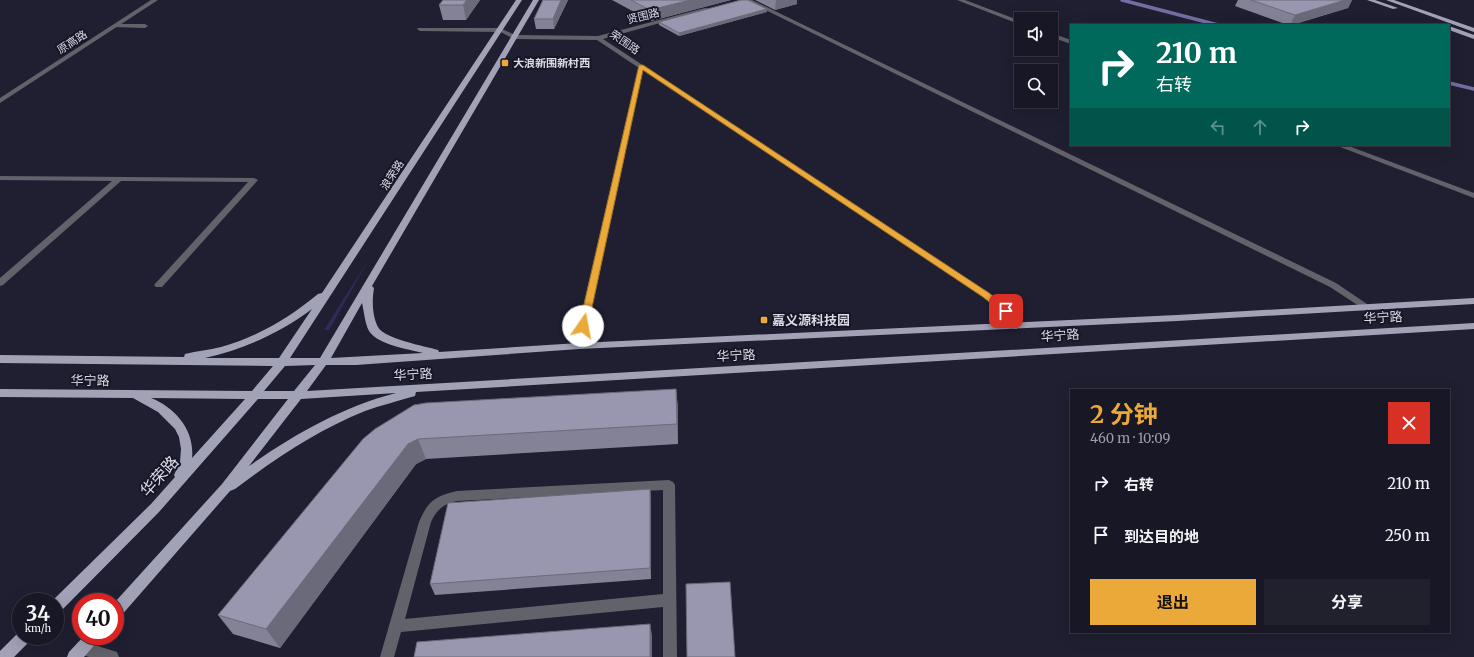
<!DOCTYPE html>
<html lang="zh">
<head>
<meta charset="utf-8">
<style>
  body { margin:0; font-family:Merriweather,"Noto Sans SC",serif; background:#21202d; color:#f1f3f6; height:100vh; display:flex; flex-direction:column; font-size:15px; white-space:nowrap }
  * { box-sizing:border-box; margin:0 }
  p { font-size:13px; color:#9f9fa7 }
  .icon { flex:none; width:22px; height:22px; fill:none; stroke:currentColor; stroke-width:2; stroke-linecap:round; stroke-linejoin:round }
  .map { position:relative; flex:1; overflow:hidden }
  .details { position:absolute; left:1070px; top:389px; width:380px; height:244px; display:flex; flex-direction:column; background:#181725; border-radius:0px; box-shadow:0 4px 16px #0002,0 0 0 1px #363642 }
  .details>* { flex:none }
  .top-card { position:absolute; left:1070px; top:24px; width:380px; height:122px; border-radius:0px; box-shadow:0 4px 16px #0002,0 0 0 1px #363642; background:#00695c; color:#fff; overflow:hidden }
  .fabs { position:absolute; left:1014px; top:12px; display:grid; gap:8px }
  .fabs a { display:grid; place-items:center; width:44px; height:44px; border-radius:0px; background:#181725; box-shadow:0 4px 16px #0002,0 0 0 1px #363642; font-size:20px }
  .speed { position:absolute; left:12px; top:593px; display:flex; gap:8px; font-size:20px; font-weight:700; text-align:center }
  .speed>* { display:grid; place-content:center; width:52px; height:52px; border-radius:50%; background:#181725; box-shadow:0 4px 16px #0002,0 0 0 1px #363642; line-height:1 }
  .speed small { font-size:10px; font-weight:400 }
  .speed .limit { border:6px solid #d22; background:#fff; color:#111 }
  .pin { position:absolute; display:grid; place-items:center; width:34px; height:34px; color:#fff; margin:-17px; border-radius:8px; box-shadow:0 2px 6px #0006 }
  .me { position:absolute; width:44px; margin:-22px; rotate:12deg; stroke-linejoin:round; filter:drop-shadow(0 0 3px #0008) }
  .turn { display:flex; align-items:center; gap:14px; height:84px; padding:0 20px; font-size:18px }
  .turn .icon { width:52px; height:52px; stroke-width:2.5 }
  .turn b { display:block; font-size:28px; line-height:34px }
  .lanes { display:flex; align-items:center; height:38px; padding:0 20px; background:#0003; justify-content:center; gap:20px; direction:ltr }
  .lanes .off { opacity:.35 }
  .round { display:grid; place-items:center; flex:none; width:42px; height:42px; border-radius:0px; background:#21202d }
  .head { display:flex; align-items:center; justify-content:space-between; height:68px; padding:0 20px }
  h1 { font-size:24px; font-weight:700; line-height:30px; color:#eba93a }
  .cta { display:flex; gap:8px; margin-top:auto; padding:8px 20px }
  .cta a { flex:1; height:46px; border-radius:0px; background:#eba93a; color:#111; font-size:16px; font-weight:700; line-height:46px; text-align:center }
  .cta a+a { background:#21202d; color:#f1f3f6 }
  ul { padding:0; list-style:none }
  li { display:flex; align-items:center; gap:12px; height:52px; padding:0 20px }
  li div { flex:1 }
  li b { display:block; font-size:15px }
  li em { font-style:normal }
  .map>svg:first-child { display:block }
  .green { fill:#302a59 }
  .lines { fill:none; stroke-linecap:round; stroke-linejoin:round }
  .stream { stroke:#746da3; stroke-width:3.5 }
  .service { fill:#62626b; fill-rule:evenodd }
  .minor { fill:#62626b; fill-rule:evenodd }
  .tertiary { fill:#62626b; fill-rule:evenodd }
  .primary { fill:#a2a2b7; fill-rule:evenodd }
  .wall { fill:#838296 }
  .shaded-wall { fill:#6a6a7a }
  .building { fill:#9897af; stroke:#6a6a7a }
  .route { fill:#eba93a; stroke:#996e26 }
  .poi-dot { fill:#eba93a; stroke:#171627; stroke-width:1.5 }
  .labels { text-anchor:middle; stroke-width:4; stroke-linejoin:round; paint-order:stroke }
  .far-street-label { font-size:11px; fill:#dadae7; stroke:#171627 }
  .far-poi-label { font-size:11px; font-weight:bold; fill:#dadae7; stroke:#171627; text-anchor:start }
  .street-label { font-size:13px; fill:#dadae7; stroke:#171627 }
  .poi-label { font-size:13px; font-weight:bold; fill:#dadae7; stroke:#171627; text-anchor:start }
  .near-street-label { font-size:16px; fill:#dadae7; stroke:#171627 }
</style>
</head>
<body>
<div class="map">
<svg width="1474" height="657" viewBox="0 0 1474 657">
  <rect width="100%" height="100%" fill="#201f31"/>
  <path class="green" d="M369 259 329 330H324Z"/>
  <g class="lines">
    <g class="stream">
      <path d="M1122 0 1218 25"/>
      <path d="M1449 83 1474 89"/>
    </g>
    <g class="service">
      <path d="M115 24H145L148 26 145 28 113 27 112 26Z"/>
      <path d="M418 28H500L503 30 500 32 420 31 417 29Z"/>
      <path d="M0 176 254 178 258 180 162 287H156L154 285 248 182 121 181 3 285 0 286V278L112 181 0 180Z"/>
      <path d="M669 480 673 482 675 485 677 657H663V607L401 632 394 657H380L419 522C428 501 435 496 457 491ZM663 490V594L405 619 431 522C437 509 444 504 457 501Z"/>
      <path d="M82 641 117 652 119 657H89L77 653 75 648 77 643Z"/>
    </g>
    <g class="minor">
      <path d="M151 0H158L0 103V98Z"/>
      <path d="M745 0H752L1336 283 1370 306 1368 308H1362L1330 287Z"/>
      <path d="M957 0H965L1021 21V25Z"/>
      <path d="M705 8 710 9 603 39 989 293 1009 309 1018 325 1017 327H1009L1002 313 983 297 597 40 514 39 497 30 502 29 515 35 598 36Z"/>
      <path d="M1051 33 1071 40V44L1051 37Z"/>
      <path d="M1335 145H1346L1474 193V198Z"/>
    </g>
    <path class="tertiary" d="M639 65 644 66 584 346 579 349 574 346Z"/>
    <g class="primary">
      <path d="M516 0H522L290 358H320L533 0H539L372 286 374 288C372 300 372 316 378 327 384 339 425 346 438 350L439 352 579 343 1177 315 1474 298V304L1177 321 579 349 356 365H326L307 391 1474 323V329L416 392 415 396C398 401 382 405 365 411 318 430 276 458 235 489L230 491 120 617 115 618V602L222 484 288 399H258L159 512 60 612 55 613V602H51L151 504 175 477 174 475 180 462 181 449 179 437 175 429 158 412 133 398 0 397V389L252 391 273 366 0 363V355L184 357 185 354C197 351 209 350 221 347 257 337 289 318 318 294L322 293ZM362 303C364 311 365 324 369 331 378 345 408 349 423 353L331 358ZM312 309 279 358H205C244 349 280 333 312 309ZM315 365 294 391H264L285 366ZM396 393C342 407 295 434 249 466L301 399ZM151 398 245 399 192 458C195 431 176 408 151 398Z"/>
      <path d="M1367 0H1375L1398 8 1393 9Z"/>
      <path d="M1386 0H1394L1474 28V32Z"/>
      <path d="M1449 26 1474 35V39L1449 30Z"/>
      <path d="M20 631 21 636H32L30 641 14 657H0V651Z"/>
      <path d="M84 636H100L98 641 84 657H67L69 652Z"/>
    </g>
  </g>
  <g class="wall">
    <path d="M480 0 466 20H443L439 5Z"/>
    <path d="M543 0H568L554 29H536L534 19Z"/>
    <path d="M612 0H731L651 21Z"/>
    <path d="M755 0H797V4L775 10Z"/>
    <path d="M1238 0H1352L1348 8 1292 25H1288L1235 6Z"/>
    <path d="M767 12 679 36 659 25V22Z"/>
    <path d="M676 389 678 409V444L426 459 416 464 280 648 233 634 218 615 375 429Z"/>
    <path d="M650 489 651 501V579L435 595 430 584Z"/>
  </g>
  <g class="shaded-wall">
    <path d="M467 0H480L466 20 463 5Z"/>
    <path d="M561 0H568L554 29 553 19Z"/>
    <path d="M690 0H731L651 21 650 10Z"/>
    <path d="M776 0H797V4L775 10Z"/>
    <path d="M1345 0H1352L1348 8 1290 25 1295 15Z"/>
    <path d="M767 9V12L679 36V33Z"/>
    <path d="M676 389 678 409V444L677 424Z"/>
    <path d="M418 439 426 459 416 464 280 648 266 629 408 444Z"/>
    <path d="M650 489 651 501V579L650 568Z"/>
    <path d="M650 624 652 635V657H650Z"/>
  </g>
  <g class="building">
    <path d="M443 0H467L463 5H439Z"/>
    <path d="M543 0H561L553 19H534Z"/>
    <path d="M631 0H690L650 10Z"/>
    <path d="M741 0H748L767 9 679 33 659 22Z"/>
    <path d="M1251 0H1345L1295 15Z"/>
    <path d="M676 389 677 424 418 439 408 444 266 629 218 615 363 439 375 429 414 405 426 403Z"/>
    <path d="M650 489V568L430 584 448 503Z"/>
    <path d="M730 582 735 657H687L686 584Z"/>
    <path d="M650 624V657H414L417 642Z"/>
  </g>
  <path class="route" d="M639 65H643L989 293 1009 309V313H1003L983 297 643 70 588 326 583 329 580 328 579 326Z"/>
  <g class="poi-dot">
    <rect x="501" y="59" width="8" height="8" rx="2"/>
    <rect x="760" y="316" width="8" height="8" rx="2"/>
  </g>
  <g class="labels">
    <g class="far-street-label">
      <text transform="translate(643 16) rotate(-14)" y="4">贤围路</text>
      <text transform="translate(72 42) rotate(-33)" y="4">原高路</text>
      <text transform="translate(625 42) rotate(34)" y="4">荣围路</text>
      <text transform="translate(392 175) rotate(-57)" y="4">浪荣路</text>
    </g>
    <g class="far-poi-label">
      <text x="513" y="67">大浪新围新村西</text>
    </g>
    <g class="street-label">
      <text transform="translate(1383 317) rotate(-3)" y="5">华宁路</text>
      <text transform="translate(1060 335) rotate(-4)" y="5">华宁路</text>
      <text transform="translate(736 355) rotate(-3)" y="5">华宁路</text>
      <text transform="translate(413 374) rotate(-3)" y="5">华宁路</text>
      <text transform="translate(90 380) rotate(1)" y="5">华宁路</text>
    </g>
    <g class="poi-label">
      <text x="772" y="325">嘉义源科技园</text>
    </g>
    <g class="near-street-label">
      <text transform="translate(159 476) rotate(-48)" y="6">华荣路</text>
    </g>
  </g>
</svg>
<div class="fabs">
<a><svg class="icon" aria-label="sound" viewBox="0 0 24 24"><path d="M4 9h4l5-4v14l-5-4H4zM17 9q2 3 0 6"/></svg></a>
<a><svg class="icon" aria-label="search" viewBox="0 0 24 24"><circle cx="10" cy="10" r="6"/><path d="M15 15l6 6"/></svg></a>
</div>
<div class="speed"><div>34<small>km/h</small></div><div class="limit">40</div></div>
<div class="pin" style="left:1006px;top:311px;background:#d93025"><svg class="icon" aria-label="arrive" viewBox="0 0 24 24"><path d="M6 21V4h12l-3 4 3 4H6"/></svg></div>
<svg class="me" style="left:583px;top:326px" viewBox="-20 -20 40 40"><circle r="19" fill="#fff"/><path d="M0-13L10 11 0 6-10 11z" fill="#eba93a"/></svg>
<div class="top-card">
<div class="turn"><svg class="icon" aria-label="right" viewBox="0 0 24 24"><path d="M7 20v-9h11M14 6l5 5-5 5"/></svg><div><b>210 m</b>右转</div></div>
<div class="lanes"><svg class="icon off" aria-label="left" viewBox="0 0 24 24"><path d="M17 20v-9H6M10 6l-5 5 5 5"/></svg><svg class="icon off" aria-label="ahead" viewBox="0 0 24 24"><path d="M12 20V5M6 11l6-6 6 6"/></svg><svg class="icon" aria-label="right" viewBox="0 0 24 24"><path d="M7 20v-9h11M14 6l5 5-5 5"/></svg></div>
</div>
<section class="details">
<div class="head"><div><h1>2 分钟</h1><p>460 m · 10:09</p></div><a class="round" style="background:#d93025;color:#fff"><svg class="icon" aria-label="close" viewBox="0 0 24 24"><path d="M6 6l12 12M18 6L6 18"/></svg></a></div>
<ul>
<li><svg class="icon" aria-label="right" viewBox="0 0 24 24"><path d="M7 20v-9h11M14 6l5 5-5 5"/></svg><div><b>右转</b></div><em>210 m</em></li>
<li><svg class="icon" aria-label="arrive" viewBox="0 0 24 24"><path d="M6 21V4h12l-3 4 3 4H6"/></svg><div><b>到达目的地</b></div><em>250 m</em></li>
</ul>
<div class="cta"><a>退出</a><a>分享</a></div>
</section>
</div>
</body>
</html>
